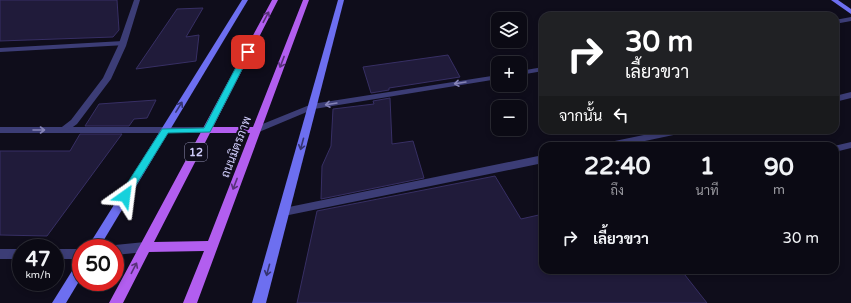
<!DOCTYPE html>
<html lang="th">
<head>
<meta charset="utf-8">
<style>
  body { margin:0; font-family:"Varela Round",Sarabun,sans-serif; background:#14131d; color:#f1f3f6; height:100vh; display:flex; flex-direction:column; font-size:15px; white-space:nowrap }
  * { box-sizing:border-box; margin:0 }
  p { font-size:13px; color:#9a9aa0 }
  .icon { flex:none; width:22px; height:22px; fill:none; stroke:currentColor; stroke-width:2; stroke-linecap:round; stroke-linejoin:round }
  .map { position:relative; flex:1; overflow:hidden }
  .side { position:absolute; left:539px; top:142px; width:300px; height:132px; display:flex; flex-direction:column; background:#0b0a14; border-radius:12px; box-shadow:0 2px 6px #0003,0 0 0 1px #2b2b34 }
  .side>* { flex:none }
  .hud { position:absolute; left:539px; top:12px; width:300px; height:122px; border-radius:12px; box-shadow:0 2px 6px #0003,0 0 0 1px #2b2b34; background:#202124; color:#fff; overflow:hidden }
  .controls { position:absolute; left:491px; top:12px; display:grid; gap:8px }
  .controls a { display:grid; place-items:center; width:36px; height:36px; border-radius:8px; background:#0b0a14; box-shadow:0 2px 6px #0003,0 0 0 1px #2b2b34; font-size:20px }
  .speed { position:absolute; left:12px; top:239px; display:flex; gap:8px; font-size:20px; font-weight:700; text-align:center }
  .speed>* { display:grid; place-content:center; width:52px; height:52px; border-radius:50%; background:#0b0a14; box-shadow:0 2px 6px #0003,0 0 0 1px #2b2b34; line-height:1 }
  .speed small { font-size:10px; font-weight:400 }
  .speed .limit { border:6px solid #d22; background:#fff; color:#111 }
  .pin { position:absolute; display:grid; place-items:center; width:34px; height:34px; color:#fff; margin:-17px; border-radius:8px; box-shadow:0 2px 6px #0006 }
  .me { position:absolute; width:44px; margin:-22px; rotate:31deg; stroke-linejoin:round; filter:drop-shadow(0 0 3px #0008) }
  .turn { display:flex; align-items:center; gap:14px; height:84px; padding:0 20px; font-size:18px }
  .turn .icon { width:52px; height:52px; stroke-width:2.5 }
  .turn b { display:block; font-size:28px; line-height:34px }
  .then { display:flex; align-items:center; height:38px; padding:0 20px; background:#0003; gap:8px; font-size:15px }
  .eta { display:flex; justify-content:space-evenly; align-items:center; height:68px; text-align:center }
  .eta b { font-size:24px; font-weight:700; line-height:28px }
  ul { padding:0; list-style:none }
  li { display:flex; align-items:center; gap:12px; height:56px; padding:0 20px }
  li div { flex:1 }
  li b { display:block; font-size:15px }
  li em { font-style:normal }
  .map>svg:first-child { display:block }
  .building { fill:#201b3a; stroke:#372f64 }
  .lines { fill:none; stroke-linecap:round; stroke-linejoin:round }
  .lane { fill:#3c3d76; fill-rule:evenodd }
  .street { fill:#3c3d76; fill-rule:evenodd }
  .secondary { fill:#6d6ff0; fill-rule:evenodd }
  .primary { fill:#b25eef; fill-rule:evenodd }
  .oneway { stroke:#58317a }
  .oneway2 { stroke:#8684b8 }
  .oneway3 { stroke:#353470 }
  .route { fill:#16d1dc; stroke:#0e888f }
  .labels { text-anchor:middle; stroke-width:4; stroke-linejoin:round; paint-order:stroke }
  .shield { fill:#0f0d1b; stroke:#9593b7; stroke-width:1 }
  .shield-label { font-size:11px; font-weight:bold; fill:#cfccfa }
  .street-label { font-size:12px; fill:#cfccfa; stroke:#0f0d1b }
</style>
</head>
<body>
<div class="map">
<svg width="851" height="303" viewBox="0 0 851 303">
  <rect width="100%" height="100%" fill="#0f0d1b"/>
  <g class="building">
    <path d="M0 0H117L119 30 113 37 0 41Z"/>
    <path d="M203 8 186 37 199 35 196 61 136 69 177 9Z"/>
    <path d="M448 55 460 77 389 88V90L371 93 363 67Z"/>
    <path d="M390 98 392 144 413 141 424 178 321 199 322 166 331 146 333 109 374 104 373 101Z"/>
    <path d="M156 100 147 118 134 119 129 126H85L99 104Z"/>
    <path d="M80 134H122L47 236 0 235V151H70Z"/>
    <path d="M495 176 521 219 543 214V270H681L707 303H297L317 211Z"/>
  </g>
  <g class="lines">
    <g class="lane">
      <path d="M123 41H126V45L0 52V48Z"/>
      <path d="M0 127H207L212 130 207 133H0Z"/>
      <path d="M851 142V148L835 152V146H834Z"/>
      <path d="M145 242 149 243 151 247 149 251 145 252 115 255V248H110L115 245Z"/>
      <rect x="0" y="249" width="21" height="10"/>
      <rect x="55" y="249" width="26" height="10"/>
    </g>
    <g class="street">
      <path d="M134 0H140L126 46 111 79 77 124 66 132H60L58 130 71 120 103 78 118 46Z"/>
      <path d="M851 17V21L835 24V20Z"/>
      <path d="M543 67V71L520 75V71Z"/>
      <path d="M498 75V79L314 109 259 132H253L251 130 253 128 312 104Z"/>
      <path d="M851 92V98L835 102V96Z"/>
      <path d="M668 130H688L683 133 621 146H600L605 143Z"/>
      <path d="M543 155V163L284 216 280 215 278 212 280 209 284 208Z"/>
    </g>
    <g class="secondary">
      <path d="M242 0H248L99 248H87Z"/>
      <path d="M338 0H344L266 303H252Z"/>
      <path d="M831 0H838L851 9V14Z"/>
      <path d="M81 262V278L66 303H52L77 263Z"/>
    </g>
    <path class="primary" d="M272 0H278L213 127H253L303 0H309L197 303H183L204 251 149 252 123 303H109ZM210 133H250L208 241 154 242Z"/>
  </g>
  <defs><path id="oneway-shaft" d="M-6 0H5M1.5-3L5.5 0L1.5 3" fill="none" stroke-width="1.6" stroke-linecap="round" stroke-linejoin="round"/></defs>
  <g class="oneway">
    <use href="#oneway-shaft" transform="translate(266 17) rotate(-62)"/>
    <use href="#oneway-shaft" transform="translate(282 62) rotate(111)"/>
    <use href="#oneway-shaft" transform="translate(235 184) rotate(111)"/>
    <use href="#oneway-shaft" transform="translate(134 268) rotate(-63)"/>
  </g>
  <g class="oneway2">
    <use href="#oneway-shaft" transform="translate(460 83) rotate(171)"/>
    <use href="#oneway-shaft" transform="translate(331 104) rotate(171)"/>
    <use href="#oneway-shaft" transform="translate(39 130)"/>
  </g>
  <g class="oneway3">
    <use href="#oneway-shaft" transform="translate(179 107) rotate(-58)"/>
    <use href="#oneway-shaft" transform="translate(302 144) rotate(105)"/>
    <use href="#oneway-shaft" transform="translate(268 270) rotate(105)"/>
  </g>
  <path class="route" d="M248 50 251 52 210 132 168 133 128 198H121L120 196 121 193 162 129 204 128 244 52Z"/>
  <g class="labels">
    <rect class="shield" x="185" y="143" width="22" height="18" rx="3"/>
    <g class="shield-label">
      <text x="196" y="156">12</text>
    </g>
    <g class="street-label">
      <text transform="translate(236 147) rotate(-69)" y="4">ถนนมิตรภาพ</text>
    </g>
  </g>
</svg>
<div class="controls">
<a><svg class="icon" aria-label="layers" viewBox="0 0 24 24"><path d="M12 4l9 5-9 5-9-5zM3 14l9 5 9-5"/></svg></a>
<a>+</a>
<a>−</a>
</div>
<div class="speed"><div>47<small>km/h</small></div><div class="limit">50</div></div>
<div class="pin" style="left:248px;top:52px;background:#d93025"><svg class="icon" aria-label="arrive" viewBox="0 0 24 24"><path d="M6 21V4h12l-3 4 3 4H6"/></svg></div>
<svg class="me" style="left:125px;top:196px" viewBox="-20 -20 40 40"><path d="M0-17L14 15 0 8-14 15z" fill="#16d1dc" stroke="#fff" stroke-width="4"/></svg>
<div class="hud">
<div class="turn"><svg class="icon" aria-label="right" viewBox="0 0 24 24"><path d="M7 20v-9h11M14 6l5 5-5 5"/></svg><div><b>30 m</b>เลี้ยวขวา</div></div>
<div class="then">จากนั้น<svg class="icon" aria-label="left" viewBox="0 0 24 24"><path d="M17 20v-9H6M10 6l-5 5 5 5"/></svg></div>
</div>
<section class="side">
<div class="eta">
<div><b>22:40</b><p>ถึง</p></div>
<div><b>1</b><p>นาที</p></div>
<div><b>90</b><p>m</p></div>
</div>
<ul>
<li><svg class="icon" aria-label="right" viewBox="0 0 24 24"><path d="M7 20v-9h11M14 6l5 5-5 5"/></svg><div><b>เลี้ยวขวา</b></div><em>30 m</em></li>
</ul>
</section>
</div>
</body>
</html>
